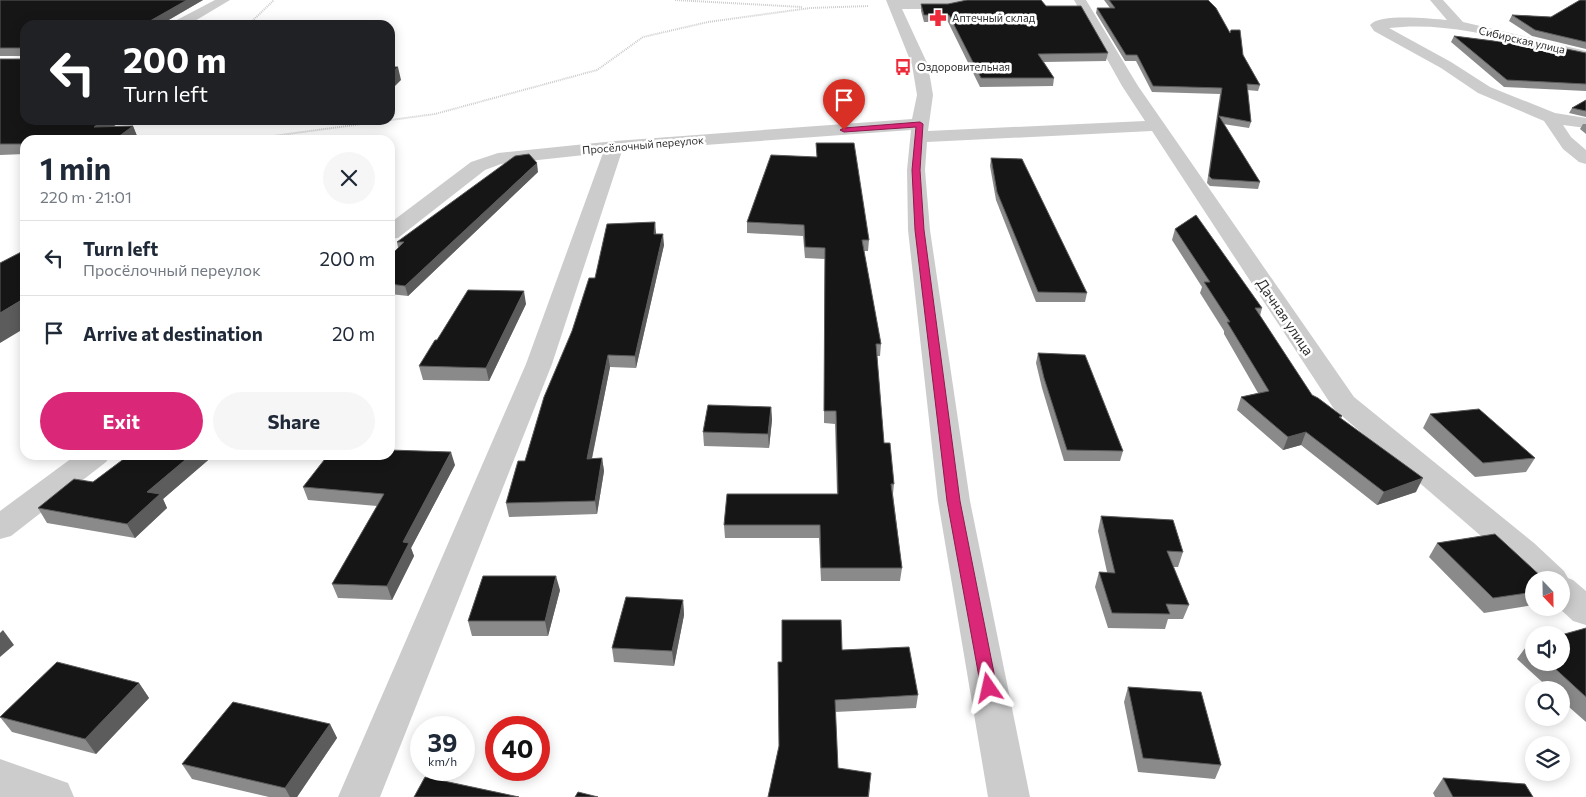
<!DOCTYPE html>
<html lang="en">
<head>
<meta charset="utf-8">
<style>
  body { margin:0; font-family:Commissioner,sans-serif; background:#f6f6f7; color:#1f2937; height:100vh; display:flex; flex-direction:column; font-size:19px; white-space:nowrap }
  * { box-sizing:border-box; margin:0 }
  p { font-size:16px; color:#747a83 }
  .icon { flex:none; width:28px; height:28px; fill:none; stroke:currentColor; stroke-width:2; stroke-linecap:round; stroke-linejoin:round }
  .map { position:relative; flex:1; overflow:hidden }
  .drawer { position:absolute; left:20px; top:135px; width:375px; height:325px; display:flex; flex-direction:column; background:#fff; border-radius:15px; box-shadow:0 2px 12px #0003 }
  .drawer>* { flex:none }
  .guide { position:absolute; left:20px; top:20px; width:375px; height:105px; border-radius:15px; box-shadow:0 2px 12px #0003; background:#202124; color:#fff; overflow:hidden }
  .needle { width:32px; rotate:158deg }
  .tools { position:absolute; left:1525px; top:571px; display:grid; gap:10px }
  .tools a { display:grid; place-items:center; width:45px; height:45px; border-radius:50%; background:#fff; box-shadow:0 2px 12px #0003; font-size:25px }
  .speed { position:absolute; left:410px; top:716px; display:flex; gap:10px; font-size:25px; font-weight:700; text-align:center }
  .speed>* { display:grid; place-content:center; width:65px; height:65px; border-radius:50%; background:#fff; box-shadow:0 2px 12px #0003; line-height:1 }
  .speed small { font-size:12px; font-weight:400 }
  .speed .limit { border:8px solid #d22; background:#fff; color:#111 }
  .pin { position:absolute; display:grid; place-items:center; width:42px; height:42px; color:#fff; margin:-51px -21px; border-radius:50% 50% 50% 0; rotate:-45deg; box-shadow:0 0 5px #0007 }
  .pin .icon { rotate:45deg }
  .me { position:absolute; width:55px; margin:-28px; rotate:349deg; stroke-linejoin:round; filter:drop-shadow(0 0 4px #0008) }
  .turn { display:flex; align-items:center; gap:18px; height:105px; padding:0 20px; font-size:22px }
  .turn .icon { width:65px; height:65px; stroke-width:2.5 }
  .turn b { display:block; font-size:35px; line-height:42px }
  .round { display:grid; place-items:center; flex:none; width:52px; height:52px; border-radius:26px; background:#f6f6f7 }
  .summary { display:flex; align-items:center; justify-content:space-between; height:85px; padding:0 20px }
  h1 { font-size:30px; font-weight:700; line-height:38px }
  .button { display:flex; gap:10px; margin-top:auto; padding:10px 20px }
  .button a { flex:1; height:58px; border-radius:30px; background:#db2777; color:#fff; font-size:20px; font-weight:700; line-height:58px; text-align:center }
  .button a+a { background:#f6f6f7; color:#1f2937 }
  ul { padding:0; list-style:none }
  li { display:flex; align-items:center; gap:15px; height:75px; padding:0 20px; border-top:1px solid #e0e1e3 }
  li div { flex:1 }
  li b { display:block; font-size:19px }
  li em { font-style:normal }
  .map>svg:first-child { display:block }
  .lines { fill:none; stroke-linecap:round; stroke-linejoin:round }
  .path { stroke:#ccc; stroke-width:2; stroke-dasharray:1 1; stroke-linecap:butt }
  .minor { fill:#ccc; fill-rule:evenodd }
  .wall { fill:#8a8a8a }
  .shaded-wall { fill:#5c5c5c }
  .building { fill:#161616; stroke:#5c5c5c }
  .route { fill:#db2777; stroke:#8e194d }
  .labels { text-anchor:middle; stroke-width:5; stroke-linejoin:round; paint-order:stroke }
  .far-poi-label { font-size:11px; fill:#2f2f2f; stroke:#fff; text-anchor:start }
  .far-street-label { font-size:11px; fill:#2f2f2f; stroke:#fff }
  .street-label { font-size:14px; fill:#2f2f2f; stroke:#fff }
</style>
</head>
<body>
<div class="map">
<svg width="1586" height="797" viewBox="0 0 1586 797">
  <rect width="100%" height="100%" fill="#fff"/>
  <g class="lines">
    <g class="path">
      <path d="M675 0 802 7"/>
      <path d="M248 25 274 0"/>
      <path d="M244 140 435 114 597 70 643 37 708 22 810 8 869 6"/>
    </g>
    <g class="minor">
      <path d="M215 0H230L188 25H171L173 22Z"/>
      <path d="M886 0H981L979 3 947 9H902L928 65 933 95 928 131 1145 121 1122 86 1074 0H1086L1138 86 1354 397 1534 543 1564 571 1568 578 1573 580 1586 591V625L1573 621 1559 608H1561V580H1534V583L1510 561 1334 409 1152 131 927 142 925 170 930 230 970 501 1030 797H988L938 501 908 230 907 170 911 130 622 151 552 364 380 797H338L526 364 603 153 501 164 485 170 398 238 390 239V223L471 162 498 153 615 141 912 119 917 95 912 65Z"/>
      <path d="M1430 0H1443L1463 22 1586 51V59C1522 44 1455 20 1389 28L1451 62 1490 87 1555 113 1586 118V128L1563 125 1571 137 1586 150V164L1579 162 1563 149 1544 121 1478 93 1441 68 1374 31 1370 25C1380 13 1431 19 1447 20Z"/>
      <path d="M76 455H111L106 462 11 536 0 539V511Z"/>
      <path d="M0 759 68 783 74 797H0Z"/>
    </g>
  </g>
  <g class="wall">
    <path d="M0 0H203L160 25H25L123 120 114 126H133L137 136 132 140H25V154L0 155V59H21L22 56H0Z"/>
    <path d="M1104 0H1208L1243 55 1260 85 1258 91 1247 90 1251 122 1249 128 1223 124 1260 182 1258 189 1210 186 1207 183 1220 94 1152 92 1136 61H1125L1096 13 1097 8H1110Z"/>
    <path d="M1586 0V49L1532 36 1509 21 1512 15 1551 17Z"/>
    <path d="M921 4 1046 6 1108 53 1106 61 1044 62 1054 78 1053 86 980 87 948 22H924L921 11Z"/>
    <path d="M1454 36 1561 49 1562 48 1586 53V91L1504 87 1451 42Z"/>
    <path d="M1586 100V117L1569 113 1572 108Z"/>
    <path d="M296 120H360L357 123 297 122Z"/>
    <path d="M1583 124H1586V134L1580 129Z"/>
    <path d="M816 157 869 240 868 251H864L881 344 880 356H877L884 443 894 484 893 494 902 568 900 581H821L819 538H725L724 525 837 494 835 424 824 423 825 259 805 258 803 236 747 233V222Z"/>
    <path d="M991 158 1087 293 1085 302H1036L996 200 990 166Z"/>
    <path d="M538 172 408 296 390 294V256L398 248 397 242Z"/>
    <path d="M1175 229 1262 308 1260 316 1312 395 1342 416 1341 419 1416 492 1377 505 1301 445 1283 450 1237 410 1241 397 1258 393 1224 334V331L1200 293 1202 287 1172 240Z"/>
    <path d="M656 234 664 245 636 368 610 367 592 459 602 458 604 471 597 514 509 517 506 503 525 461 572 331 595 278Z"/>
    <path d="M526 304 489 381 423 380 419 366 437 340Z"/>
    <path d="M1038 353 1123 451 1120 461H1064L1042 388 1036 363Z"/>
    <path d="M771 407 772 420 769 448 704 446 703 432Z"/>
    <path d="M1430 414 1535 458 1526 472 1475 477 1423 428Z"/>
    <path d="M129 455H214L163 499 167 508 135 538 47 523 38 508 93 482Z"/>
    <path d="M455 465 411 548 414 556 392 600 338 598 332 584 377 506 308 500 303 487Z"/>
    <path d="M1101 516 1183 552 1178 567H1173L1189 605 1183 619H1168L1165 629 1108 628 1095 587 1099 572H1107L1098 531Z"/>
    <path d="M1437 543 1534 580V605L1484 613 1429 557Z"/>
    <path d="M560 590 548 636H472L468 621Z"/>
    <path d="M683 600 684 615 674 666 614 662 612 648Z"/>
    <path d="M1586 628V722L1561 700V690H1551L1517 659 1528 644 1534 643V662H1561Z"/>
    <path d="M842 650 918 695 916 708 835 712 838 768 870 786 869 797H768L779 746 782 662Z"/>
    <path d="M139 683 149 698 96 754 12 732 0 717Z"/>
    <path d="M1128 687 1221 765 1215 779 1138 772 1124 702Z"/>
    <path d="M330 724 337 738 297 797H269L192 779 182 764Z"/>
    <path d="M1443 778 1533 797H1435L1433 793Z"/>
  </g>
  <g class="shaded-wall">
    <path d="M187 0H203L160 25H143Z"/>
    <path d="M398 67 401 80 390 91V74Z"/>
    <path d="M104 120H123L99 136 94 127Z"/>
    <path d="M133 126 137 136 132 140H114Z"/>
    <path d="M537 163 538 172 408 296 405 286Z"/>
    <path d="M655 222 656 233 655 245 654 234Z"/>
    <path d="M663 234 664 245 636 368 635 356Z"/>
    <path d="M524 291 526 304 489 381 486 368Z"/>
    <path d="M25 298V328L0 343V313Z"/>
    <path d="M608 355 610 367 589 472 587 459Z"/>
    <path d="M771 407 772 420 769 448 768 434Z"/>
    <path d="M1306 432 1301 445 1283 450 1288 437Z"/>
    <path d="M451 452 455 465 411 548 414 556 392 600 387 586 403 542Z"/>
    <path d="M191 455H214L163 499 167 508 135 538 127 524 147 492Z"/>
    <path d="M602 458 604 471 597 514 595 501Z"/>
    <path d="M1423 478 1416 492 1377 505 1384 492Z"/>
    <path d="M556 576 560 590 548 636 545 621Z"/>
    <path d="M683 600 684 615 674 666 672 651Z"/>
    <path d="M3 630 14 645 0 657V633Z"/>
    <path d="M139 683 149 698 96 754 85 739Z"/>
    <path d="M330 724 337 738 297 797H290L285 788Z"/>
  </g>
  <g class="building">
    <path d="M0 0H187L143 25H25V120H104L94 127 133 126 114 140H25V144H0V59H21L23 49 21 48H0Z"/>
    <path d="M967 0H1041L1046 6H1081L1108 53 1038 54 1054 78H981L949 15H924L921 4H948Z"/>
    <path d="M1109 0H1208L1216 8 1230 33 1231 30H1240L1243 55 1260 85 1247 84 1251 122 1219 116 1260 182 1212 179 1209 176 1222 88 1153 86 1137 55H1126L1097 8H1115Z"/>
    <path d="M1580 0H1586V42L1535 30 1512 15 1551 17Z"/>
    <path d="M1454 36 1565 50 1562 48 1586 53V84L1507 80Z"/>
    <path d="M390 67H398L390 74Z"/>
    <path d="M1586 100V111L1572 108Z"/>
    <path d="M816 143H854L869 240H862L881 344H876L884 443H890L894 484H891L902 568H821L820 525H724L727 494H838L836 411H824L825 248 805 247 804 225 747 222 771 155 817 157Z"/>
    <path d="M529 154 537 163 405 286 390 284V256L404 242H397L515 156Z"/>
    <path d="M991 158 1022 159 1087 293 1038 292 997 192Z"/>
    <path d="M1196 215 1262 308H1255L1312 395 1318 398 1342 416 1339 417 1423 478 1384 492 1306 432 1288 437 1241 397 1269 391 1227 322H1230L1204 282H1210L1175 229Z"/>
    <path d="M655 222 654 234H663L635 356 608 355 587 459 602 458 595 501 506 503 518 461H525L544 397 572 331 589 278H595L607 224Z"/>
    <path d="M25 250V298L0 313V263Z"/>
    <path d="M468 290 524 291 486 368 419 366 435 340H437Z"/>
    <path d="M1038 353 1085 355 1123 451 1067 450 1044 378Z"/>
    <path d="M708 405 771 407 768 434 703 432Z"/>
    <path d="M1479 409 1535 458 1483 463 1430 414Z"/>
    <path d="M390 450 451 452 403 542 409 543 387 586 332 584 384 494 303 487 328 455 379 459 381 455H390Z"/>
    <path d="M129 455H191L147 492 160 494 127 524 38 508 74 479 93 482Z"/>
    <path d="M1101 516 1173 520 1183 552 1167 551 1189 605 1166 604 1170 614 1112 613 1099 572 1115 573Z"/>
    <path d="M1495 534 1545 580H1534V592L1493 598 1437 543Z"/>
    <path d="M483 576H556L545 621H468Z"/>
    <path d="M626 597 683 600 672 651 612 648Z"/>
    <path d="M782 620H841L842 650 909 647 918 695 835 700 838 768 871 773 868 797H768L779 746 778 662H782Z"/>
    <path d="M1586 628V697L1548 662H1561V635Z"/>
    <path d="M1534 643V650L1528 644Z"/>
    <path d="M57 662 139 683 85 739 0 717Z"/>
    <path d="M1128 687 1201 692 1221 765 1143 758Z"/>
    <path d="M233 702 330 724 285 788 182 764Z"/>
    <path d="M425 777 519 797H414Z"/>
    <path d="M1443 778 1525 784 1533 797H1453Z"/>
    <path d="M578 792 598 797H575Z"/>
  </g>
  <path class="route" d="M920 122 923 124 920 170 924 230 960 501 997 688 994 692 989 694 983 692 981 688 947 501 915 230 912 170 916 127 844 132 840 130 844 128Z"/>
  <defs>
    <g id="pharmacy-bare" transform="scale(1.35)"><path d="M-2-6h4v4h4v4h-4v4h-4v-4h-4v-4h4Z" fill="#ed2b3b" stroke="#fff" stroke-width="2.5" paint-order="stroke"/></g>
    <g id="bus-bare" transform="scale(1.35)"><path d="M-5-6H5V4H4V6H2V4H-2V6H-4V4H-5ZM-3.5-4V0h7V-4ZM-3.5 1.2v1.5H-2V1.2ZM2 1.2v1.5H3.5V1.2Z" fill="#ed2b3b" stroke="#fff" stroke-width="2.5" paint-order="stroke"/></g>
  </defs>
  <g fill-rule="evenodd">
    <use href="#pharmacy-bare" x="938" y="18"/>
    <use href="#bus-bare" x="903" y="67"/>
  </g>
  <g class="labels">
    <g class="far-poi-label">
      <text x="952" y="22">Аптечный склад</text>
      <text x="917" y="71">Оздоровительная</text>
    </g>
    <g class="far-street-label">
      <text transform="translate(1522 40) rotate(13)" y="4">Сибирская улица</text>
      <text transform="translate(643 145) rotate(-5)" y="4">Просёлочный переулок</text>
    </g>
    <g class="street-label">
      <text transform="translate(1285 317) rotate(56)" y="5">Дачная улица</text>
    </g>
  </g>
</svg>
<div class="tools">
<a><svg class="needle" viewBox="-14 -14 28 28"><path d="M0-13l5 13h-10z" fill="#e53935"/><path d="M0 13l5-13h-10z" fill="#747a83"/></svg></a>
<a><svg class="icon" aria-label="sound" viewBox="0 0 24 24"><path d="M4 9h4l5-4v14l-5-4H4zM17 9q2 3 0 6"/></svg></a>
<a><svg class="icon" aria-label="search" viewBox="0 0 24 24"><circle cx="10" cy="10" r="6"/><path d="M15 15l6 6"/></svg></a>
<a><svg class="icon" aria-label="layers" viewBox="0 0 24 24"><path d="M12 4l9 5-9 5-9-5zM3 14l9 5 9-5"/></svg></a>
</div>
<div class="speed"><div>39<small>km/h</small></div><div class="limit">40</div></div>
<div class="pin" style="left:844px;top:130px;background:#d93025"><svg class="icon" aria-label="arrive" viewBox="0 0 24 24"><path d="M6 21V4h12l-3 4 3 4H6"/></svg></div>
<svg class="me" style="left:989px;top:688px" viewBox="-20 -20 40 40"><path d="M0-17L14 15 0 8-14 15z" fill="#db2777" stroke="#fff" stroke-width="4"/></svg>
<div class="guide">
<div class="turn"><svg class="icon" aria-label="left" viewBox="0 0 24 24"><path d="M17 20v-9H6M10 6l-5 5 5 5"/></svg><div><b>200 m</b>Turn left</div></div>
</div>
<section class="drawer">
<div class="summary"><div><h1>1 min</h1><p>220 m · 21:01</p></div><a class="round"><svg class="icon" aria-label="close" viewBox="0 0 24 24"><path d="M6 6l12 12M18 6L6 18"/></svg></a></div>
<ul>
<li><svg class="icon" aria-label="left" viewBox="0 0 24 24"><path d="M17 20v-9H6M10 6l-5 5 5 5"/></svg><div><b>Turn left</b><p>Просёлочный переулок</p></div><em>200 m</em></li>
<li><svg class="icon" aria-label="arrive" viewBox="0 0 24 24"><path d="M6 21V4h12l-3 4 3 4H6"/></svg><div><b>Arrive at destination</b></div><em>20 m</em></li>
</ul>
<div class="button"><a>Exit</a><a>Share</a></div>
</section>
</div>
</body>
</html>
